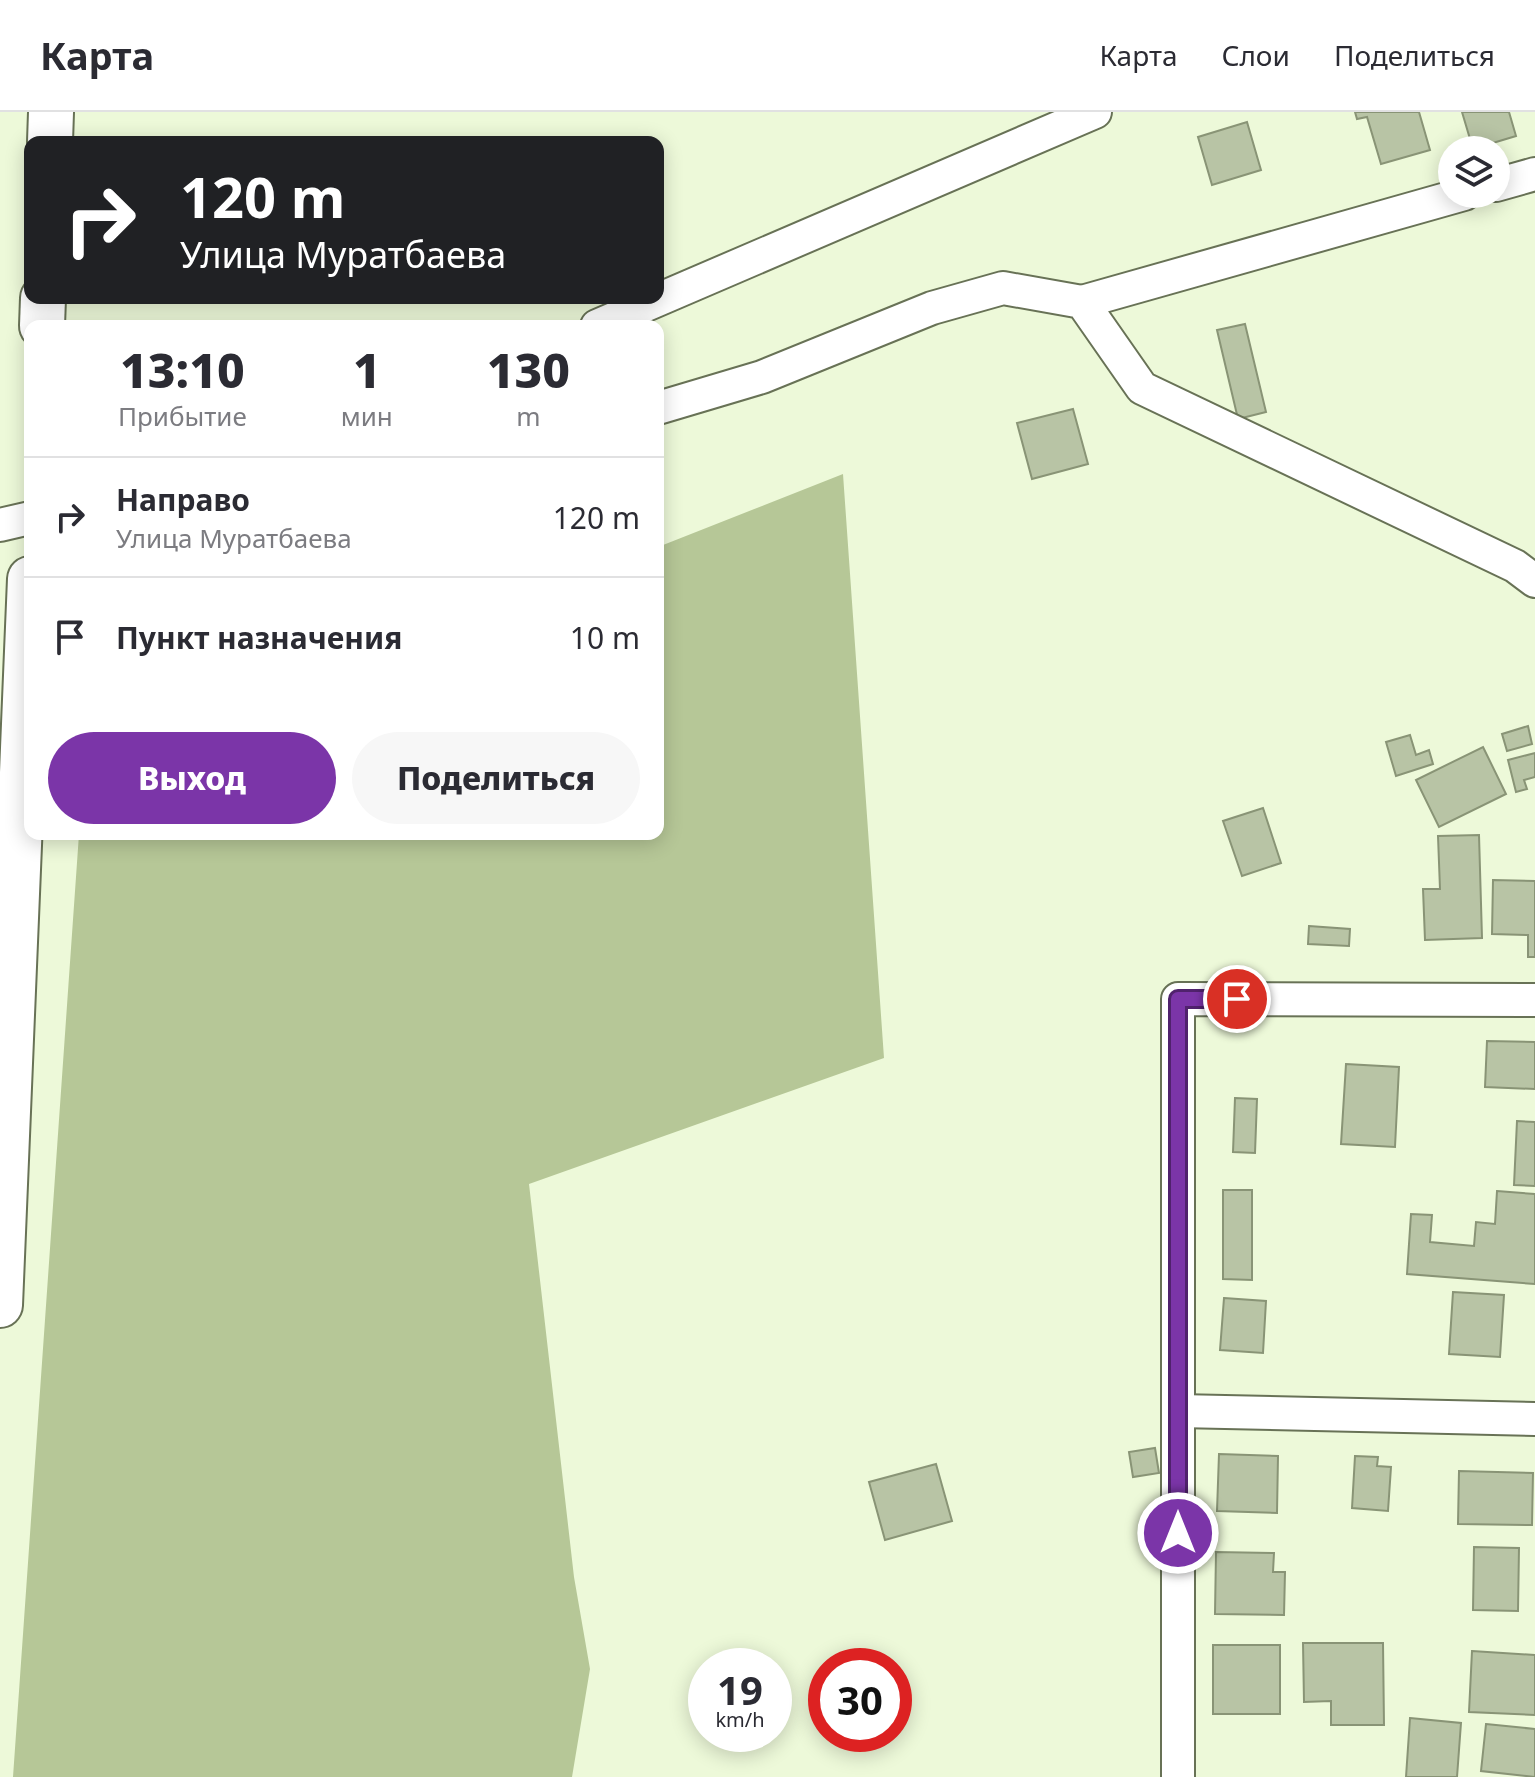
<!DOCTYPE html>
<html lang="ru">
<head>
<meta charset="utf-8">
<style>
  body { margin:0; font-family:"Noto Sans",sans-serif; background:#f7f7f7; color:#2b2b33; height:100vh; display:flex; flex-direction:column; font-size:30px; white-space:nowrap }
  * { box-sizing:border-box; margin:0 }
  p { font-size:26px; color:#7c7c81 }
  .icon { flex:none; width:44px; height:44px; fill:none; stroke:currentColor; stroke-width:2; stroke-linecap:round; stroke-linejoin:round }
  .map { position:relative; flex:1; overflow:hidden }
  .side { position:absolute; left:24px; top:208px; width:640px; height:520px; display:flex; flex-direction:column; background:#fff; border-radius:16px; box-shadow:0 4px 20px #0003 }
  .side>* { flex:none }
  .top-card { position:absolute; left:24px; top:24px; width:640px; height:168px; border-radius:16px; box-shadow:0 4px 20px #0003; background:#202124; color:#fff; overflow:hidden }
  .buttons { position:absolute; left:1438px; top:24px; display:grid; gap:16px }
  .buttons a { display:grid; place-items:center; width:72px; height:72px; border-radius:50%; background:#fff; box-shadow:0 4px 20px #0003; font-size:40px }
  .speed { position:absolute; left:688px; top:1536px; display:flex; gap:16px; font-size:40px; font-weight:700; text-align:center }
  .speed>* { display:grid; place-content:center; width:104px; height:104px; border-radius:50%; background:#fff; box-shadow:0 4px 20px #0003; line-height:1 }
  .speed small { font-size:20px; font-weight:400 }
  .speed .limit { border:12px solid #d22; background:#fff; color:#111 }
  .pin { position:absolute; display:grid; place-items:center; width:68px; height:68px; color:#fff; margin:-34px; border:4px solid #fff; border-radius:50%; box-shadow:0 2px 8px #0007 }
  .me { position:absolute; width:88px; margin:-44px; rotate:0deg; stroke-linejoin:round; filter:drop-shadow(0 0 6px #0008) }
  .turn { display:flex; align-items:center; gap:28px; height:168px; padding:0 24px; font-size:36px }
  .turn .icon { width:104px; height:104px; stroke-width:2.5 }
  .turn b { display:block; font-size:56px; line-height:68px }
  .eta { display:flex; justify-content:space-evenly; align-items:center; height:136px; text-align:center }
  .eta b { font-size:48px; font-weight:800; line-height:56px }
  .cta { display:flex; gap:16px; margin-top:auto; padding:16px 24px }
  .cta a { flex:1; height:92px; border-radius:48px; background:#7b35a8; color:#fff; font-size:32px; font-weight:800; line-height:92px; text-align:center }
  .cta a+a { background:#f7f7f7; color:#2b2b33 }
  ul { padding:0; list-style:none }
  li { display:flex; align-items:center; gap:24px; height:120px; padding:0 24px; border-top:2px solid #e1e1e2 }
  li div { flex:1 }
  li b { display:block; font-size:30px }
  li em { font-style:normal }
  header { display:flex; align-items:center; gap:48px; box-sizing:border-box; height:112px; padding:0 40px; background:#fff; border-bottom:2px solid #e1e1e2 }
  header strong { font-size:38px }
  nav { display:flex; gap:44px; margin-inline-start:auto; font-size:28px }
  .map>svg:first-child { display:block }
  .green { fill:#b6c797 }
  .building { fill:#b8c4a5; stroke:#899476; stroke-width:2 }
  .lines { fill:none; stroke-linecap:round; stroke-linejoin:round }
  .street-casing { stroke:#687256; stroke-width:36 }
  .secondary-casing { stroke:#687256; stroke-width:48 }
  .street { stroke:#fff; stroke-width:32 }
  .secondary { stroke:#fff; stroke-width:44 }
  .route-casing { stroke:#50226d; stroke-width:20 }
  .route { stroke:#7b35a8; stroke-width:14 }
</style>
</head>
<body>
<header>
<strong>Карта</strong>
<nav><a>Карта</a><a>Слои</a><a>Поделиться</a></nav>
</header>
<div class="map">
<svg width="1535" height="1665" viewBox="0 0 1535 1665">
  <rect width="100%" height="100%" fill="#edf9d9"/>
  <path class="green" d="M843 362 884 946 529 1072 574 1465 590 1557 572 1665H13L79 722H658V435Z"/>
  <g class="building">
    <path d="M1355 0H1419L1430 38 1381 52 1367 5 1357 7Z"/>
    <path d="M1462 0H1509L1516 24 1473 37Z"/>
    <path d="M1247 10 1261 58 1212 73 1198 25Z"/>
    <path d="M1245 212 1266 300 1238 307 1217 218Z"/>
    <path d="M1073 297 1088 352 1032 367 1017 311Z"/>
    <path d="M1528 614 1532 632 1507 639 1502 622Z"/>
    <path d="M1410 623 1416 643 1429 638 1433 652 1396 664 1386 630Z"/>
    <path d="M1483 635 1506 682 1439 715 1416 668Z"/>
    <path d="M1535 641V665L1524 668 1527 677 1516 680 1508 648Z"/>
    <path d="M1263 696 1281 751 1242 764 1223 709Z"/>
    <path d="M1479 723 1482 826 1425 828 1423 777H1440L1438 724Z"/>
    <path d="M1493 768 1535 769V845H1528V823L1492 822Z"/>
    <path d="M1309 814 1350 817 1349 834 1308 832Z"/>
    <path d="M1487 929 1535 930V977L1485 975Z"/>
    <path d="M1346 952 1399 955 1395 1035 1341 1032Z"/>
    <path d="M1235 986 1257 987 1255 1041 1233 1040Z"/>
    <path d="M1517 1009 1535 1010V1074L1514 1073Z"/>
    <path d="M1223 1078H1252V1168L1223 1167Z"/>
    <path d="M1497 1079 1535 1082V1172L1407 1162 1411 1102 1432 1103 1430 1130 1474 1134 1476 1110 1495 1112Z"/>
    <path d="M1453 1180 1504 1183 1500 1245 1449 1242Z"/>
    <path d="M1224 1186 1266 1189 1263 1241 1220 1238Z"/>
    <path d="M1155 1336 1159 1361 1133 1365 1129 1340Z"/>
    <path d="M1219 1342 1278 1344 1277 1401 1217 1399Z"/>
    <path d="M1355 1344 1378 1345 1377 1354 1391 1355 1388 1399 1352 1396Z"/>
    <path d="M936 1352 952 1409 885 1428 869 1370Z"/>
    <path d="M1459 1359 1533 1361 1532 1413 1458 1412Z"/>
    <path d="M1474 1435 1519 1436 1518 1499 1473 1498Z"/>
    <path d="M1216 1440 1274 1441 1273 1460H1285L1284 1503 1215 1502Z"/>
    <path d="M1303 1531H1383L1384 1613H1331V1589L1304 1590Z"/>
    <rect x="1213" y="1533" width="67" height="69"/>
    <path d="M1472 1539 1535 1543V1603L1469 1600Z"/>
    <path d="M1410 1606 1461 1611 1457 1665H1406Z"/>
    <path d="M1486 1612 1535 1617V1665L1481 1659Z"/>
  </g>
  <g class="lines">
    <g class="street-casing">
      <g id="street">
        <path d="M1496 73 1535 62"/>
        <path d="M1082 190 1464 82"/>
        <path d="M597 214 1095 0"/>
        <path d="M658 296 762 265 932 196 1003 176 1082 190 1142 276 1515 454 1535 469"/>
        <path d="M0 413 30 406"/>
        <path d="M1178 1299 1535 1307"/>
        <path d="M1178 1665V887L1535 888"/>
      </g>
    </g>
    <g class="secondary-casing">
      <g id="secondary">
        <path d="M50 30 51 0"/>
        <path d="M42 214 43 186"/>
        <path d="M0 1193 30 467"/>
      </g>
    </g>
    <use href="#street" class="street"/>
    <use href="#secondary" class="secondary"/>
  </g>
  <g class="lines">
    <g class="route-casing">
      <path id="route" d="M1178 1421V887H1237"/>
    </g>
    <use href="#route" class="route"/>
  </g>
</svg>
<div class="buttons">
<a><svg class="icon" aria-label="layers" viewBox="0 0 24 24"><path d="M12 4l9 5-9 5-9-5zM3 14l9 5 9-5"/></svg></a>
</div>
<div class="speed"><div>19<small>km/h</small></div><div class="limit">30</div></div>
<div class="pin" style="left:1237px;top:887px;background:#d93025"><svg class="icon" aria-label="arrive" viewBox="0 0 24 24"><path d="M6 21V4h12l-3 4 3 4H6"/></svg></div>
<svg class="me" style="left:1178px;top:1421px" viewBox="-20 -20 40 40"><circle r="17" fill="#7b35a8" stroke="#fff" stroke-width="3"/><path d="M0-11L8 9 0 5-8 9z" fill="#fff"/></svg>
<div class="top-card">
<div class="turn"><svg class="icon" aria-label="right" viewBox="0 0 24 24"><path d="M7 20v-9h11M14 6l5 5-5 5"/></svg><div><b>120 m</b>Улица Муратбаева</div></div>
</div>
<section class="side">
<div class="eta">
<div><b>13:10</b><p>Прибытие</p></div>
<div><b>1</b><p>мин</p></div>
<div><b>130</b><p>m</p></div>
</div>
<ul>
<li><svg class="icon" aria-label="right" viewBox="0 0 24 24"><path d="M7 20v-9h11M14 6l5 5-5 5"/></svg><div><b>Направо</b><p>Улица Муратбаева</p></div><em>120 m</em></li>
<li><svg class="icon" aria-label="arrive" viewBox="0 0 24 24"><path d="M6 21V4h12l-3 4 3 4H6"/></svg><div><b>Пункт назначения</b></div><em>10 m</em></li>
</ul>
<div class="cta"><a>Выход</a><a>Поделиться</a></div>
</section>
</div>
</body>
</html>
